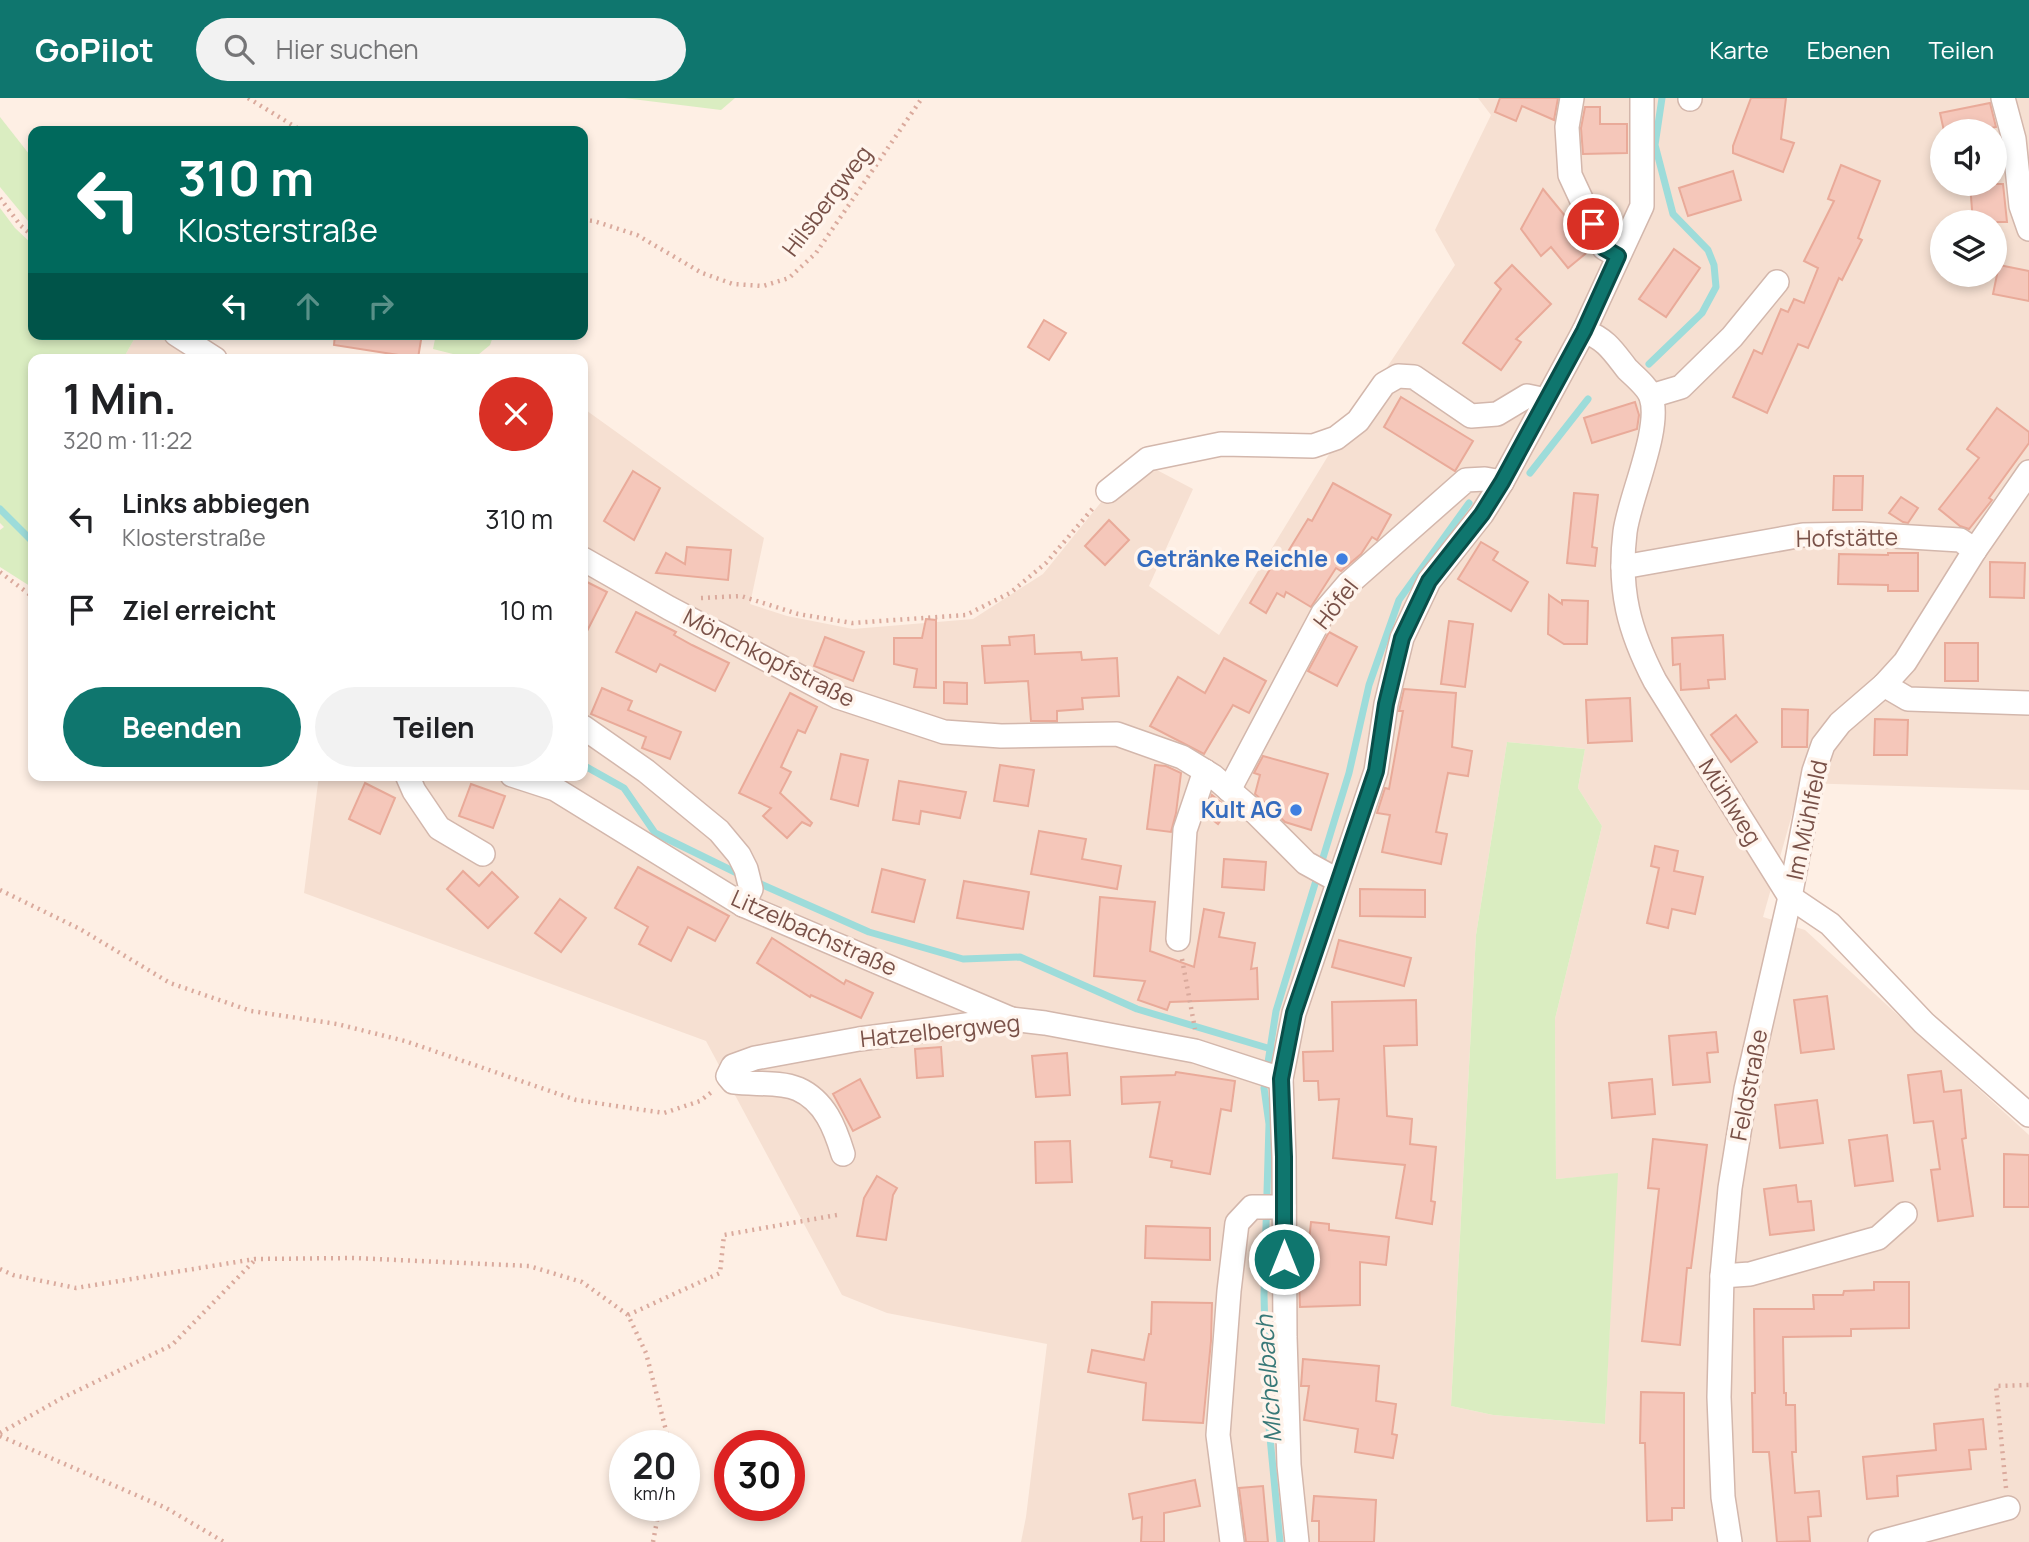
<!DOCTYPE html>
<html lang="de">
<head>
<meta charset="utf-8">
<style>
  body { margin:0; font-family:Manrope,sans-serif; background:#f2f2f2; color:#202124; height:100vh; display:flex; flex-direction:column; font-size:26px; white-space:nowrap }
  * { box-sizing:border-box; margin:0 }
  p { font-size:23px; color:#757577 }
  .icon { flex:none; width:38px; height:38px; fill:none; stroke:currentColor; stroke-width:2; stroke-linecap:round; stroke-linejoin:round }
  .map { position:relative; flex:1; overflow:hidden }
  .side { position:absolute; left:28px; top:256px; width:560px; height:427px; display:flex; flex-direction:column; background:#fff; border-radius:14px; box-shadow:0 4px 10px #0003 }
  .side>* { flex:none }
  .guide { position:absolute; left:28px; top:28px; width:560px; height:214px; border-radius:14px; box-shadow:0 4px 10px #0003; background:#00695c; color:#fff; overflow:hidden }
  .tools { position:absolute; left:1930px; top:21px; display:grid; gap:14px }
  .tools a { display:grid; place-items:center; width:77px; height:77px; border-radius:50%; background:#fff; box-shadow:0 4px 10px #0003; font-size:35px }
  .speed { position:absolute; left:609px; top:1332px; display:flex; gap:14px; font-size:35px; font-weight:700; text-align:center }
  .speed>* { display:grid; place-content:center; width:91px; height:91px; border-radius:50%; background:#fff; box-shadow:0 4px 10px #0003; line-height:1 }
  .speed small { font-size:18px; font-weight:400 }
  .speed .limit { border:10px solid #d22; background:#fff; color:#111 }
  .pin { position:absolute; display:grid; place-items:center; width:60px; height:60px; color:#fff; margin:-30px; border:4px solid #fff; border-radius:50%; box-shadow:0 2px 7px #0007 }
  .me { position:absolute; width:77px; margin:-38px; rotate:0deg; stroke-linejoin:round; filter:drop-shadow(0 0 5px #0008) }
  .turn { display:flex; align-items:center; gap:24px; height:147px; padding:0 35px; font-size:32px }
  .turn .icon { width:91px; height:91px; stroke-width:2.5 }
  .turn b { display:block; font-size:49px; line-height:60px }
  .lanes { display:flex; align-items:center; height:66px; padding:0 35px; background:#0003; justify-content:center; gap:35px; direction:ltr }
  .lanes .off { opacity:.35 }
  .round { display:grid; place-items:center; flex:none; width:74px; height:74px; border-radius:37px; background:#f2f2f2 }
  .headline { display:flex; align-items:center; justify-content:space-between; height:119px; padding:0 35px }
  h1 { font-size:42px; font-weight:700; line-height:52px }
  .button { display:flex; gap:14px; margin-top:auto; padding:14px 35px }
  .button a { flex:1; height:80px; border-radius:42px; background:#0f766e; color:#fff; font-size:28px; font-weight:700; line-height:80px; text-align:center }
  .button a+a { background:#f2f2f2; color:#202124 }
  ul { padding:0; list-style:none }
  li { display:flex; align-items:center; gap:21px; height:91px; padding:0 35px }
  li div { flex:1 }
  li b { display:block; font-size:26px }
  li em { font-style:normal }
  header { display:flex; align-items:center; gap:42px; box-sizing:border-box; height:98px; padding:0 35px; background:#0f766e; color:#fff }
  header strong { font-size:33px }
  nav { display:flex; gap:38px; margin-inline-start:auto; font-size:24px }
  .search { width:490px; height:63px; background:#f2f2f2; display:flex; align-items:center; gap:18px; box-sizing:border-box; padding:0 24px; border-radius:38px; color:#757577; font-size:26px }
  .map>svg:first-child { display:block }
  .residential { fill:#f6e0d2; fill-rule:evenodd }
  .green { fill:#daedc1 }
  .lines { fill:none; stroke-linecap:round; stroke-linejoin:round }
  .stream { stroke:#9ddcda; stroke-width:7 }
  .building { fill:#f5c7ba; stroke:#e9aa99; stroke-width:2 }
  .minor-casing { stroke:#d3b7ac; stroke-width:26 }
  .path { stroke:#daaa9d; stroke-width:4.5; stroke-dasharray:2 5; stroke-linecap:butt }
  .minor { stroke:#fff; stroke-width:23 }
  .route-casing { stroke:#0a4d48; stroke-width:18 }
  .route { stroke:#0f766e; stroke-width:12 }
  .shop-dot { fill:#3f7fe0; stroke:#fff4ec; stroke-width:2.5 }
  .labels { text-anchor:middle; stroke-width:7; stroke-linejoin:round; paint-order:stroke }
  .street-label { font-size:23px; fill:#795148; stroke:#fff4ec }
  .shop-label { font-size:23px; font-weight:bold; fill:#366cbe; stroke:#fff4ec; text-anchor:end }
  .water-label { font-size:24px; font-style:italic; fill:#387877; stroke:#fff4ec }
</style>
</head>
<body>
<header>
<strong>GoPilot</strong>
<div class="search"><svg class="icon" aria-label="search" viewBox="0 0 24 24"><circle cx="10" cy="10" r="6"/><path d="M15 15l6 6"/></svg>Hier suchen</div>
<nav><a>Karte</a><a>Ebenen</a><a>Teilen</a></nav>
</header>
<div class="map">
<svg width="2029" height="1444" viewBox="0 0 2029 1444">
  <rect width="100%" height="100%" fill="#feefe4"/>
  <g class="residential">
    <path d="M1478 0H2029V692L1801 685 1763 819 1805 832 2029 1037V1444H1021L1026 1419 1047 1246 887 1215 842 1197 706 943 304 795 319 677H583V310L764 440 750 506 787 518 853 531 973 521 1043 476 1136 361 1193 391 1149 488 1219 537 1328 358 1455 167 1435 132 1491 17ZM1942 33H1995V86H1942ZM1942 124H1995V177H1942ZM1507 644 1585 651 1578 690 1602 728 1555 921 1556 1081 1617 1076 1605 1326 1493 1317 1451 1308 1476 837Z"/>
    <path d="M137 236H157L194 261H123Z"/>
  </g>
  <g class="green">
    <path d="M624 0H735L721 12Z"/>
    <path d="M0 19 33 61V129L0 89Z"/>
    <path d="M0 110 15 130 33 147V236H137L123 261H33V490L0 469V432L4 429 0 425Z"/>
    <path d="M436 236H494L490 247 473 261 433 251Z"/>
    <path d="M1507 644 1585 651 1578 690 1602 728 1555 921 1556 1081 1618 1075 1605 1326 1493 1317 1451 1308 1476 837Z"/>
  </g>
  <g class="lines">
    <g class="stream">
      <path d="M1649 266 1702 215 1716 189 1714 167 1708 152 1673 116 1655 47 1662 0"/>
      <path d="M1530 375 1588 301"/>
      <path d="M0 411 33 444"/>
      <path d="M583 667 624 690 655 735 743 778"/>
      <path d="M754 783 869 834 963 861 1020 859 1137 911 1271 951"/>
      <path d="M1280 1444 1267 1308 1264 1197 1269 1026 1264 990 1276 913 1349 675 1369 587 1399 502 1469 405"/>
    </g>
  </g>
  <g class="building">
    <path d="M1500 0H1558L1554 22 1522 8 1516 23 1495 14Z"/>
    <path d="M1751 0H1786L1781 41 1794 45 1783 74 1733 55V48Z"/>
    <path d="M1990 5 1996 29 1974 33H1944L1940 15Z"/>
    <path d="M1585 9H1600V26H1627V55L1583 56 1581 30Z"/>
    <path d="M1841 67 1880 83 1858 140 1862 142 1842 182 1839 180 1808 250 1798 246 1767 315 1733 299 1754 252 1762 256 1781 211 1788 214 1794 201 1804 205 1818 170 1804 163 1834 103 1828 101Z"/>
    <path d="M1733 73 1741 102 1688 118 1679 90Z"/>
    <path d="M1970 86H2003L2007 124H1973Z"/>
    <path d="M1543 91 1584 141 1590 152 1568 170 1551 149 1541 158 1521 131Z"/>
    <path d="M1674 151 1700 170 1666 219 1639 201Z"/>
    <path d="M1512 167 1551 206 1516 241 1521 244 1501 272 1463 245 1501 191 1495 185Z"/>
    <path d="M1999 167 2029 173V203L1993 196Z"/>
    <path d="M1044 222 1066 235 1049 262 1028 249Z"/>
    <path d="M335 236H422L418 260 334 247Z"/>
    <path d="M1401 299 1473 343 1455 373 1384 329Z"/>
    <path d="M1635 304 1639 317 1637 331 1592 345 1584 320Z"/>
    <path d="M1997 310 2029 334V345L1989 400 1992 402 1969 431 1960 428 1939 411 1979 360 1967 351Z"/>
    <path d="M633 373 660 390 634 442 604 423Z"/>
    <path d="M1834 378H1863L1862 412H1833Z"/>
    <path d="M1333 385 1391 417 1377 442 1372 439 1361 456 1341 473 1336 470 1311 509 1286 494 1284 499 1277 495 1266 515 1250 505 1276 461 1281 465 1308 421 1312 423Z"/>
    <path d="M1574 395 1598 397 1592 449 1597 450 1595 468 1567 465Z"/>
    <path d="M1901 399 1918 410 1908 425 1903 424 1889 415Z"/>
    <path d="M1109 422 1129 442 1105 467 1085 448Z"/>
    <path d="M1481 444 1498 454 1493 462 1528 484 1511 513 1458 481Z"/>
    <path d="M687 449 731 452 728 482 656 475 666 455 685 466Z"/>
    <path d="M1888 455H1918V493H1888V487L1838 486 1839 456 1888 457Z"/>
    <path d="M1990 464 2025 465 2024 500 1990 499Z"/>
    <path d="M583 482 607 494 583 541Z"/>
    <path d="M1549 497 1562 506V502L1588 503 1587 546H1564L1548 536Z"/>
    <path d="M636 514 676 534 674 537 692 547 729 565 715 593 660 566 656 574 616 554Z"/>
    <path d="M926 521 936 522V590L914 589 917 571 894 566V540H922Z"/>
    <path d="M1449 523 1473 526 1465 589 1441 586Z"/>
    <path d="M1329 534 1357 549 1337 588 1308 573Z"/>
    <path d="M1034 537 1035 556 1081 554 1082 562 1117 560 1119 598 1082 600 1083 611 1057 613V623H1031L1028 583 985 585 982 548 1010 547 1009 539Z"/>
    <path d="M1723 537 1725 581 1708 582 1709 590 1681 592 1680 566 1673 567 1672 540Z"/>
    <path d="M825 539 864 554 853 583 814 568Z"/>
    <rect x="1945" y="545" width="33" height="38"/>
    <path d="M1224 560 1266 583 1249 615 1233 607 1204 656 1150 628 1178 579 1205 595Z"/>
    <path d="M944 584 967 585V606L944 605Z"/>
    <path d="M602 590 632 603 628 612 681 634 670 661 642 650 646 639 591 616Z"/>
    <path d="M1404 591 1456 595 1452 649 1472 653 1468 678 1448 675 1436 734 1447 736 1441 766 1382 754 1390 717 1377 715 1385 690 1389 691 1403 613H1399Z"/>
    <path d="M790 595 817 609 805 635 798 632 781 669 791 674 780 695 812 725 810 728 802 724 787 740 763 718 771 710 739 695Z"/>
    <path d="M1630 600 1632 643 1588 645 1586 602Z"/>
    <path d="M1782 611 1808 612 1807 649H1782Z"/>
    <path d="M1736 617 1757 644 1731 664 1711 637Z"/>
    <path d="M1875 621 1908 622 1907 657H1874Z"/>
    <path d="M841 656 868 662 858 708 831 701Z"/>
    <path d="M1263 658 1328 676 1311 732 1285 724 1278 717 1279 712 1271 710 1255 696 1260 677 1254 675Z"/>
    <path d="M1000 667 1034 672 1028 708 994 703Z"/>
    <path d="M1155 667 1166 668 1181 675 1176 715 1171 734 1147 731Z"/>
    <path d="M899 683 966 694 960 720 921 713 919 726 893 722Z"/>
    <path d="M365 685 395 700 380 736 349 721Z"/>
    <path d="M471 686 505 698 493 730 459 718Z"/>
    <path d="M1212 697 1229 711 1218 726 1205 716Z"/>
    <path d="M1039 733 1086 741 1082 761 1121 768 1117 791 1031 776Z"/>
    <path d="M1655 748 1678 753 1674 773 1703 779 1695 816 1672 811 1668 830 1647 825 1659 770 1651 768Z"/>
    <path d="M1224 761 1266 764 1264 792 1222 789Z"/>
    <path d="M638 769 729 818 715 843 688 829 671 863 639 846 648 829 615 810Z"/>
    <path d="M882 771 925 782 914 824 872 814Z"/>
    <path d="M463 773 479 788 492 774 518 799 488 830 447 791Z"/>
    <path d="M964 783 1029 794 1023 831 957 820Z"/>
    <path d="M1360 791 1425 792V819L1360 818Z"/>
    <path d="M1100 799 1155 804 1150 853 1194 869 1204 811 1224 815 1219 839 1255 845 1251 871 1257 870 1258 901 1170 904 1167 912 1138 902 1145 883 1094 878Z"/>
    <path d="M560 801 586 820 561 854 535 835Z"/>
    <path d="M772 840 844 886 846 882 873 895 861 920 811 897 810 899 757 865Z"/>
    <path d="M1339 842 1411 860 1404 888 1332 869Z"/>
    <path d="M1827 898 1834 951 1801 955 1794 902Z"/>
    <path d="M1416 902 1417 947 1384 948 1387 1018 1412 1021 1410 1046 1436 1049 1431 1103 1435 1104 1432 1126 1396 1120 1405 1067 1333 1060 1339 1001 1319 1002 1318 983H1304L1303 954 1333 953 1332 904Z"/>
    <path d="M1716 934 1718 954 1707 955 1710 984 1673 987 1669 938Z"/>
    <path d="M941 949 943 978 917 980 915 951Z"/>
    <path d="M1067 955 1070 997 1036 999 1032 958Z"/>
    <path d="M1941 973 1944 994 1961 992 1966 1040 1962 1041 1973 1118 1938 1123 1931 1072 1940 1071 1933 1023 1914 1025 1908 977Z"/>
    <path d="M1176 974 1235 983 1231 1013 1221 1011 1210 1076 1171 1069 1172 1063 1150 1059 1160 1004 1122 1006 1121 979 1175 977Z"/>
    <path d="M860 981 880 1019 853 1033 833 996Z"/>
    <path d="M1652 981 1655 1016 1612 1020 1609 985Z"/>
    <path d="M1817 1002 1823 1045 1780 1050 1775 1007Z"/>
    <path d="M1887 1037 1893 1083 1855 1088 1849 1042Z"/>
    <path d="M1653 1041 1707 1047 1691 1170H1687L1680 1247 1642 1243 1659 1091 1648 1090Z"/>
    <path d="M1070 1043 1072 1084 1036 1085 1035 1044Z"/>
    <path d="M2004 1056 2029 1057V1109H2004Z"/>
    <path d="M877 1078 897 1090 893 1097 886 1142 857 1138 864 1100Z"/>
    <path d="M1796 1087 1798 1104 1811 1103 1814 1132 1770 1137 1764 1091Z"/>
    <path d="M1311 1124 1329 1126V1132L1389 1139 1386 1167 1360 1164V1207L1300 1209 1299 1182H1305Z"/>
    <path d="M1146 1128 1210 1130V1162L1145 1160Z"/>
    <path d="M1874 1184H1909V1230L1851 1231V1238L1783 1239 1784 1295H1786V1307H1795L1796 1354H1792L1795 1395 1819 1393 1821 1418 1808 1419 1810 1443 1777 1444 1769 1354H1753L1752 1295H1755L1754 1211H1814L1813 1197H1843L1844 1193 1874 1192Z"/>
    <path d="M1152 1204 1212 1205 1211 1243 1203 1325 1143 1322 1146 1285 1088 1274 1092 1252 1144 1262 1149 1236H1151Z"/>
    <path d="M1303 1261 1379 1268 1376 1303 1396 1306 1392 1336 1397 1337 1393 1360 1355 1354 1358 1331 1304 1322 1309 1288H1301Z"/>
    <path d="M1641 1294 1684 1295V1410H1672V1422L1647 1423 1645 1345H1640Z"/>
    <path d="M1983 1321 1986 1351 1969 1352 1971 1371 1897 1378 1898 1398 1867 1401 1863 1359 1936 1352 1934 1326Z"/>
    <path d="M1195 1382 1200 1408 1164 1415V1444H1141L1142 1419 1133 1421 1129 1396Z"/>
    <path d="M1263 1388 1268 1444H1246L1239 1390Z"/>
    <path d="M1314 1398 1376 1402 1374 1444H1319V1423H1312Z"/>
  </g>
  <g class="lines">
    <g class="minor-casing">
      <g id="minor">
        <path d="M1572 0 1567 29 1570 77 1604 150 1618 158"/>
        <path d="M2003 0 2014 41 2021 108 2029 131"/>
        <path d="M1690 1V0"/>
        <path d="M1584 233C1606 241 1613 253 1627 271 1634 278 1648 289 1651 299 1662 330 1629 401 1625 434 1618 492 1629 533 1655 583L1790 799 1830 826 1924 925 2029 1017"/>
        <path d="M176 236 215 261"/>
        <path d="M1651 298 1681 289 1732 239 1777 184"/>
        <path d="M2029 374 1975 452 1905 564 1884 587 1908 601 2029 605"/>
        <path d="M1108 393 1148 361 1221 346 1313 348 1336 340 1358 323 1384 286 1398 278 1414 279 1471 318 1497 316 1527 298 1546 302"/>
        <path d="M583 461 669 510 838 599 944 634 1001 638 1117 636 1182 659 1213 678 1257 716 1306 765 1337 782"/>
        <path d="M1623 469 1803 437 1862 436 1960 442 1975 452"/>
        <path d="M583 629 646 673 719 733 739 757 746 771 751 791 743 807"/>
        <path d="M407 677 414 693 439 730 483 756"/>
        <path d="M512 677 555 691 743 807 1009 920"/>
        <path d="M1229 692 1323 515 1348 486 1466 382 1485 381 1502 384"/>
        <path d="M1178 841 1185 732 1205 673"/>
        <path d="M843 1056C835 1030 825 1003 798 991 779 983 753 987 733 984L728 978 733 968 755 960 859 941 1011 921 1045 925 1195 953 1281 981"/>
        <path d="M1722 1178 1750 1176 1878 1140 1905 1116"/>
        <path d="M1232 1444 1218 1337 1229 1193 1237 1125 1252 1109H1284"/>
        <path d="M1297 1444 1289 1367 1285 1239 1284 1059 1281 981 1294 915 1376 673 1386 606 1402 540 1429 483 1482 416 1502 384 1584 233 1642 108V0"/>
        <path d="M1730 1444 1723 1399 1719 1299 1722 1178 1730 1090 1746 991 1790 799 1814 673 1823 647 1840 625 1884 587"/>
        <path d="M1880 1444 2008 1410"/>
      </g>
    </g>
    <g class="path">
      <path d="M248 0 302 33"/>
      <path d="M0 100 21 128 33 138"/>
      <path d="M583 122 594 123 637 137 702 175 733 186 763 188 789 180 816 155 922 0"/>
      <path d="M0 474 33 499"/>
      <path d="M701 500 741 498 798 516 852 525 966 517 1010 495 1046 465 1094 409"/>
      <path d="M0 792 80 831 170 885 251 913 337 926 405 943 576 1002 664 1015 700 1003 713 993"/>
      <path d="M1182 861 1195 931"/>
      <path d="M0 1171 13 1177 76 1190 255 1161 354 1160 529 1168 582 1184 628 1217 646 1255 670 1348"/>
      <path d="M628 1217 720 1175 724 1137 837 1117"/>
      <path d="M0 1335 62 1300 172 1247 254 1163"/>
      <path d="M0 1338 166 1410 224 1444"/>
      <path d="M2006 1390 1996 1288 2029 1287"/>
      <path d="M653 1444 660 1407"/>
    </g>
    <use href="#minor" class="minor"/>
  </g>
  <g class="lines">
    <g class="route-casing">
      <path id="route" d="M1284 1161V1059L1281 981 1294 915 1376 673 1386 606 1402 540 1429 483 1482 416 1502 384 1584 233 1618 158 1604 150 1593 126"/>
    </g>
    <use href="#route" class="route"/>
  </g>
  <g class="shop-dot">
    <circle cx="1342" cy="461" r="7"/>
    <circle cx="1296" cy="712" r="7"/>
  </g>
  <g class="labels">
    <g class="street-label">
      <text transform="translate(827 103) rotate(-53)" y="8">Hilsbergweg</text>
      <text transform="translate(1847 440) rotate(-1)" y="8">Hofstätte</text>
      <text transform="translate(1336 506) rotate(-52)" y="8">Höfel</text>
      <text transform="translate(769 560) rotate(27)" y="8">Mönchkopfstraße</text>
      <text transform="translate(1730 704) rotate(58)" y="8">Mühlweg</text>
      <text transform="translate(1807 722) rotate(-78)" y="8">Im Mühlfeld</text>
      <text transform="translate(814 835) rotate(24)" y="8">Litzelbachstraße</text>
      <text transform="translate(940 933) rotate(-6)" y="8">Hatzelbergweg</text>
      <text transform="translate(1749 987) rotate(-79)" y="8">Feldstraße</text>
    </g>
    <g class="shop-label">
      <text x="1328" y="469">Getränke Reichle</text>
      <text x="1282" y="720">Kult AG</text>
    </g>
    <g class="water-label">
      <text transform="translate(1269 1281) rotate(-94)" y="8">Michelbach</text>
    </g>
  </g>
</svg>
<div class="tools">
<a><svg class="icon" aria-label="sound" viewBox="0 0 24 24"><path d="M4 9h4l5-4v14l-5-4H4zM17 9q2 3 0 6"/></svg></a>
<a><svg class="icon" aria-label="layers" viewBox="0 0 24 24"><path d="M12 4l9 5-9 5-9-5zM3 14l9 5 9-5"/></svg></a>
</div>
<div class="speed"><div>20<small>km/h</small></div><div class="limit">30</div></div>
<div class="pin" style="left:1593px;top:126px;background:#d93025"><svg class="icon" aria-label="arrive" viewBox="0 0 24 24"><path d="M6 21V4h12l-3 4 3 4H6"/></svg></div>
<svg class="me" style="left:1284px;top:1161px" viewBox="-20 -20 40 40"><circle r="17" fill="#0f766e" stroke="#fff" stroke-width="3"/><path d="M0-11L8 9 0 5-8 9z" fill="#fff"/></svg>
<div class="guide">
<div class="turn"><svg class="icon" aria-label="left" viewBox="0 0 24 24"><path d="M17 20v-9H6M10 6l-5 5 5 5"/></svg><div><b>310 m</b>Klosterstraße</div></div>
<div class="lanes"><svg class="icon" aria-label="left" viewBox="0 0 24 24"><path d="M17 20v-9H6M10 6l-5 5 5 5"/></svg><svg class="icon off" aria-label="ahead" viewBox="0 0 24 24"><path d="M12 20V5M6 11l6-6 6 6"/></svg><svg class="icon off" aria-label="right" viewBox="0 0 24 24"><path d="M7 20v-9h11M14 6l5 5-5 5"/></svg></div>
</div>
<section class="side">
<div class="headline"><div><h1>1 Min.</h1><p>320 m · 11:22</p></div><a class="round" style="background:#d93025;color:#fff"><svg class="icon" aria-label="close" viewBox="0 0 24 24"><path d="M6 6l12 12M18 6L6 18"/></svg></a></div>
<ul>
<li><svg class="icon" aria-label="left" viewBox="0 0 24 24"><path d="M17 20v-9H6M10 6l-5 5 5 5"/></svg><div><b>Links abbiegen</b><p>Klosterstraße</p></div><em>310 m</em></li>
<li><svg class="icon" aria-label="arrive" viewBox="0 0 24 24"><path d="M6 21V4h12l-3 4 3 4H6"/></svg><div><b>Ziel erreicht</b></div><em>10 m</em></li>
</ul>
<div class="button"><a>Beenden</a><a>Teilen</a></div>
</section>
</div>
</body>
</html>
